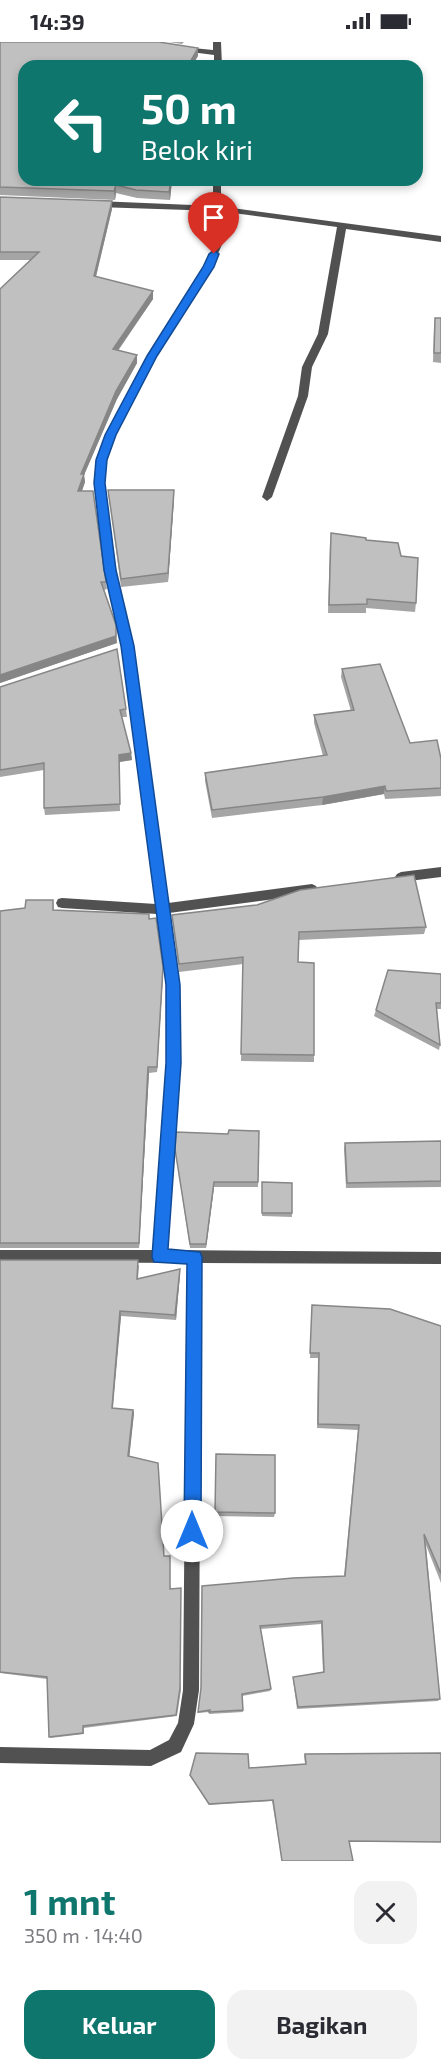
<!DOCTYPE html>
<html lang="id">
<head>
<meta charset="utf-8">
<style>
  body { margin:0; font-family:"Exo 2",sans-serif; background:#f2f2f3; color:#2b2b33; height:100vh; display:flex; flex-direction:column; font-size:22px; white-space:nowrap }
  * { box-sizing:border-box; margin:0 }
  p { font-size:20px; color:#7c7c81 }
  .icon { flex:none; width:33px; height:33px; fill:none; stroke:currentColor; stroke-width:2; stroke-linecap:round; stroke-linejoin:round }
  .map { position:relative; height:1819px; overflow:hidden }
  .side { display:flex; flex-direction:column; background:#fff; flex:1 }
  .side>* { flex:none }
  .hud { position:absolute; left:18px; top:18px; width:405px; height:126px; border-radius:18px; box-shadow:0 3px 9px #0003; background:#0f766e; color:#fff; overflow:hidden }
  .pin { position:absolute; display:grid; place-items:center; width:51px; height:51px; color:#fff; margin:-62px -26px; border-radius:50% 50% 50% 0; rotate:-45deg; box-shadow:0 0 6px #0007 }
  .pin .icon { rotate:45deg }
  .me { position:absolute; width:66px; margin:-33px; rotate:0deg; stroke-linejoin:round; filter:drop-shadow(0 0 4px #0008) }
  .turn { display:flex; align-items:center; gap:21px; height:126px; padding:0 24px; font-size:27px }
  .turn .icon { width:78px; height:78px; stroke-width:2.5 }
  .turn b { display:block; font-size:42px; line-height:51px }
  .round { display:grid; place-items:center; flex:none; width:63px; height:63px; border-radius:18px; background:#f2f2f3 }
  .head { display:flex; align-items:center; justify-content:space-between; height:102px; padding:0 24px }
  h1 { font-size:36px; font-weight:700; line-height:45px; color:#0f766e }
  .cta { display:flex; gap:12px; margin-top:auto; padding:12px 24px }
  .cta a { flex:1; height:69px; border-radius:18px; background:#0f766e; color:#fff; font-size:24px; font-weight:700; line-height:69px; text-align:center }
  .cta a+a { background:#f2f2f3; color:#2b2b33 }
  .status { display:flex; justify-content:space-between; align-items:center; height:42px; padding:0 30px; background:#fff; direction:ltr }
  .status svg { height:16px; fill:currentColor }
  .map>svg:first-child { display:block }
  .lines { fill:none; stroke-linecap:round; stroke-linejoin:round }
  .street { fill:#515151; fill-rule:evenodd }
  .wall { fill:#a5a5a5 }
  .shaded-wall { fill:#868686 }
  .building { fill:#c0c0c0; stroke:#868686; stroke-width:1.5 }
  .route { fill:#1a73e8; stroke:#114b97; stroke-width:1.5 }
</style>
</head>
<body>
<div class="status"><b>14:39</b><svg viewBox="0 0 49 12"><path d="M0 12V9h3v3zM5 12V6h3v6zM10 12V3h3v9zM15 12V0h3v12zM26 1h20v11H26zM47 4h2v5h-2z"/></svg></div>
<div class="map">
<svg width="441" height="1819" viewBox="0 0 441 1819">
  <rect width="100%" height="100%" fill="#fff"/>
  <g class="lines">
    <g class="street">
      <path d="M213 0H221L222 24H214V13L183 9 179 7 183 5 213 8Z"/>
      <path d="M213 138H221V158L225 165 441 194V200L346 187 328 292 312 325 308 354 272 455 267 459 262 455 298 354 302 325 318 292 337 185 226 170 224 198 212 225 157 314 116 393 107 418 104 441 115 528 132 604 168 861 312 842 316 844 318 847 316 850 312 852 169 871 179 943V1021L167 1208 441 1210V1222L201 1221 199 1648 194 1682 181 1710 151 1724 0 1721V1705L150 1708 169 1698 178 1681 183 1648 187 1221 0 1220V1208H154L167 1021V943L157 872 62 866 58 865 56 861 58 857 62 856 156 862 122 604 105 528 94 441 97 418 106 393 147 314 204 225 216 198 218 169 97 165 93 162 97 159 216 164 213 158Z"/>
      <path d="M441 825V835L401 840 397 838 395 835 397 832 401 830Z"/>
    </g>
  </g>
  <g class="wall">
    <path d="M0 0 198 6V14L24 138H172L170 158 137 156 116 151 115 158 0 153Z"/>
    <path d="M169 0H184L182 2Z"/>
    <path d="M0 155 112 159V167L96 235 153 257 118 309 137 313V321L117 357 84 433 85 440 82 449 106 540 107 547 104 548 116 583 117 601 0 641 31 218H0Z"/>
    <path d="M435 276H441V321L433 320 434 285Z"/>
    <path d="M108 448 174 457 168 540 121 545Z"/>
    <path d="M366 498 401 514 416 561 415 570 366 566V571H328L330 500Z"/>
    <path d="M342 627 410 701 441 717V754L385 757 384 752 322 763 212 776 205 739V731L323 714 314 681V673L351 669 341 635Z"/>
    <path d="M0 645 126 667 127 675H122L131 711 132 718 119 720 120 769 45 773 44 766V728L0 735Z"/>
    <path d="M53 858 54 868 150 877 163 932 157 1030 149 1031 139 1206H0V869L25 866Z"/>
    <path d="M172 873 426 885 424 892 299 898 298 920 314 1013V1020L241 1019 243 922 179 930Z"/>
    <path d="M441 932V967H437L440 1003 439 1008 374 974 376 968Z"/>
    <path d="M259 1089 258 1145H214L206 1206H190L175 1107 228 1092Z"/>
    <path d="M441 1099V1145L346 1146 344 1107 345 1101Z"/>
    <path d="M262 1140 292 1171V1175L262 1174Z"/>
    <path d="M0 1218 139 1223 138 1237 180 1232 176 1278 121 1274 113 1366 133 1368 134 1371 129 1415 164 1514 171 1547 181 1648 177 1674 84 1686V1692L51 1696 49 1695 47 1637 0 1631Z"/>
    <path d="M312 1263 441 1284V1541L426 1503 440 1657 438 1659 297 1667 293 1637V1635L323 1630 321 1582 261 1587 271 1647 270 1649 242 1654 243 1670 209 1672V1670L198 1671 201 1646 202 1544 344 1534 358 1388 317 1386 318 1316H310Z"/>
    <path d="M216 1412 275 1471 274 1475 215 1474Z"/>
    <path d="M441 1711V1800H349L353 1819H282L272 1759 209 1763 190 1734 249 1726 305 1722 304 1713 305 1712Z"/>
  </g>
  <g class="shaded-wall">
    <path d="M198 6V14L192 24 189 22Z"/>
    <path d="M171 138H172L170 158 169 150Z"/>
    <path d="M116 143V151L115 158 114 149Z"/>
    <path d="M112 159V167L94 242V234Z"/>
    <path d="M153 249V257L113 315V307Z"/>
    <path d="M137 313V321L117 357 84 433 85 440 79 457 78 449 81 432 116 349Z"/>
    <path d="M174 448V457L168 540V531Z"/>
    <path d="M116 594 117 601 0 641V633Z"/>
    <path d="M131 711 132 718 119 720 120 769 119 713Z"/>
    <path d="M385 744 384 752 322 763 323 755Z"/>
    <path d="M163 925V932L157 1030V1025Z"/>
    <path d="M148 1025 149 1031 139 1206V1201Z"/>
    <path d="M214 1140V1145L206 1206V1202Z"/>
    <path d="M180 1227V1232L176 1278 175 1273Z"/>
    <path d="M120 1269 121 1274 112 1370V1366Z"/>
    <path d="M133 1368 134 1371 129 1418 128 1414Z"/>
  </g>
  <g class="building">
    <path d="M0 0H159L198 6 189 22 207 24H24V138H171L169 150 136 148 116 143 114 149 0 145Z"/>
    <path d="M0 155 112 159 94 234 153 249 113 307 137 313 116 349 81 432H84L78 449H93L106 540H101L116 583V594L0 633V247L39 210H0Z"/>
    <path d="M435 276H441V311H434Z"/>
    <path d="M108 448H174L168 531 121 537Z"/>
    <path d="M331 491 366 496V498L398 501 401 514 418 516 416 561 367 557V562L329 563Z"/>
    <path d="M117 607 126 667 120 668 131 711 119 713 120 762 44 766V721L0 728V645Z"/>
    <path d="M380 622 410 701 437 698 441 717V746L386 749 385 744 323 755 212 768 205 731 327 713 314 673 354 668 342 627Z"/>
    <path d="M414 833 426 885 299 890 298 920 314 921V1013L241 1012 243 915 179 922 172 873 257 863 300 848Z"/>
    <path d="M26 858H53V868L149 872V877L156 876 163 925 157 1025H148L139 1201H0V869L25 866Z"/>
    <path d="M388 928 441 932V961H436L440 1003 376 968Z"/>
    <path d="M229 1088 259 1089 258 1140H214L206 1202H190L175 1107 176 1090 228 1092Z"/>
    <path d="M441 1099V1139L347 1141 345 1101Z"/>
    <path d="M262 1140 292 1141V1171H262Z"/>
    <path d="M0 1218H138L137 1237 180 1227 175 1273 120 1269 112 1366 133 1368 128 1414 158 1421 164 1514H170V1547L181 1546 180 1646 176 1673 83 1684V1691L49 1695 47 1635 0 1630Z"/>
    <path d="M312 1263 390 1267 441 1284V1532L424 1492 440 1657 298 1665 293 1635 324 1630 322 1579 260 1584 271 1647 242 1652 243 1668 209 1670 210 1668 198 1670 201 1646 202 1544 293 1536 345 1534 359 1383 318 1382 319 1311H310Z"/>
    <path d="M216 1412 275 1413V1471L215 1470Z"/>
    <path d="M196 1711 248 1712 249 1726 306 1722 305 1712 441 1711V1800L349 1799 353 1819H282L273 1758 209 1762 190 1733Z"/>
  </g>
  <path class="route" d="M214 208 219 212 214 225 157 314 116 393 107 418 105 441 116 528 134 604 180 943 181 1021 168 1207 200 1210 202 1215 201 1489 198 1494 192 1497 186 1494 184 1489 187 1222 154 1220 152 1215 166 1021V943L121 604 104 528 94 441 96 418 105 393 147 314 203 225 209 212Z"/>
</svg>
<div class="pin" style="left:214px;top:212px;background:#d93025"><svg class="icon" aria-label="arrive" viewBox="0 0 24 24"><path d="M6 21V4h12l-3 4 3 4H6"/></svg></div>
<svg class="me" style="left:192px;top:1489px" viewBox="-20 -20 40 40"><circle r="19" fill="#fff"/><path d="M0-13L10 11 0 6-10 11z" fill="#1a73e8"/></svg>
<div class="hud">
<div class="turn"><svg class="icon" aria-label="left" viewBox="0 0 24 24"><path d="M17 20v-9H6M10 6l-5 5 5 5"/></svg><div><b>50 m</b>Belok kiri</div></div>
</div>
</div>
<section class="side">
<div class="head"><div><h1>1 mnt</h1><p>350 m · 14:40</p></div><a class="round"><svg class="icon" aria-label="close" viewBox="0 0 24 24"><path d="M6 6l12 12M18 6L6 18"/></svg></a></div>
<div class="cta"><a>Keluar</a><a>Bagikan</a></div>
</section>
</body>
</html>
